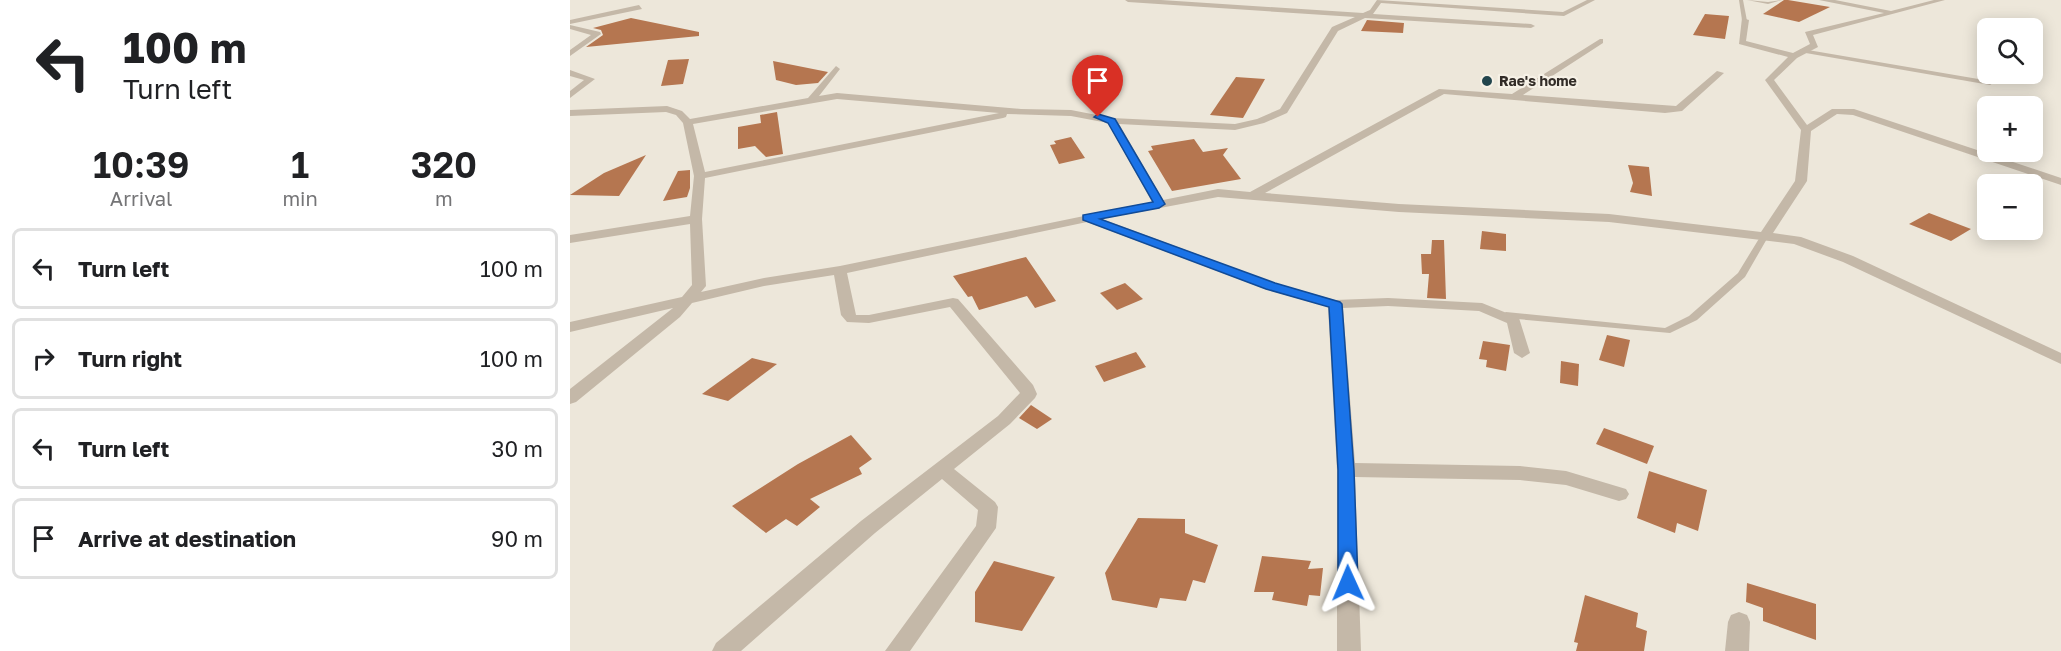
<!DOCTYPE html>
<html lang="en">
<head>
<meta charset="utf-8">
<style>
  body { margin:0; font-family:"Golos Text",sans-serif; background:#f2f2f2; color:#202124; height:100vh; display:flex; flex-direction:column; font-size:22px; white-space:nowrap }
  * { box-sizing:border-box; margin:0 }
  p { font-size:20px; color:#757577 }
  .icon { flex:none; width:33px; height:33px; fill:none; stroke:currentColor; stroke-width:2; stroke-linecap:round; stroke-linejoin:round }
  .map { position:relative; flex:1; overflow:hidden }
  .sheet { display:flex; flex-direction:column; background:#fff; width:570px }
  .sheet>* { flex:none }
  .top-card { background:#fff; color:#202124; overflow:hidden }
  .tools { position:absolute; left:1407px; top:18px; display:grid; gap:12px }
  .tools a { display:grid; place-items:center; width:66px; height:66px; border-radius:9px; background:#fff; box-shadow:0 3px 15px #0003; font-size:30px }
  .pin { position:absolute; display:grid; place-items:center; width:51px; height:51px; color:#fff; margin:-62px -26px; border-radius:50% 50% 50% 0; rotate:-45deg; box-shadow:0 0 6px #0007 }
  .pin .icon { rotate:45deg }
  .me { position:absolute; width:66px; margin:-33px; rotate:359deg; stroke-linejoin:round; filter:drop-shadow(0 0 4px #0008) }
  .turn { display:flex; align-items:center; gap:21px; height:126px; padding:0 24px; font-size:27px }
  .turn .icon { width:78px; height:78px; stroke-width:2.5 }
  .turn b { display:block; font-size:42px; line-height:51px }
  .eta { display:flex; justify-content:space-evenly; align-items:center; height:102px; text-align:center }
  .eta b { font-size:36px; font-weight:600; line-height:42px }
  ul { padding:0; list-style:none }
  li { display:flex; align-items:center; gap:18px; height:81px; margin:0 12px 9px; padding:0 12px; border:3px solid #e0e0e0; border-radius:9px }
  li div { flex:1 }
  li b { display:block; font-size:22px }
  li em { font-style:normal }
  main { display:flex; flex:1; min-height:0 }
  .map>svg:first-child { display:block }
  .building { fill:#b57650 }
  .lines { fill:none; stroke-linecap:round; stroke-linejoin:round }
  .service { fill:#c4b8a8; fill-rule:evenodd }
  .minor { fill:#c4b8a8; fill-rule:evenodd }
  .route { fill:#1a73e8; stroke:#114b97; stroke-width:1.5 }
  .poi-dot { fill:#22454d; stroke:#f6f1e6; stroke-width:2 }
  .labels { text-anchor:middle; stroke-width:4.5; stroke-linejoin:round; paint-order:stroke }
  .far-poi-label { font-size:14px; font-weight:bold; fill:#322c27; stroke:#f6f1e6; text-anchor:start }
</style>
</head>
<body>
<main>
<section class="sheet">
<div class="top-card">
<div class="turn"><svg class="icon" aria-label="left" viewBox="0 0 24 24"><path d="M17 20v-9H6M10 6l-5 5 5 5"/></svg><div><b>100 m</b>Turn left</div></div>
</div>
<div class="eta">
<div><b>10:39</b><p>Arrival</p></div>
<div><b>1</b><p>min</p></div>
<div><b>320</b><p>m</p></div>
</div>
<ul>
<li><svg class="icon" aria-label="left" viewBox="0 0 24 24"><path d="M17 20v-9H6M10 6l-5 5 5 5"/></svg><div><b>Turn left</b></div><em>100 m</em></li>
<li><svg class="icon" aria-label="right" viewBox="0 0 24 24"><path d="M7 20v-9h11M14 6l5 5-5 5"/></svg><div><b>Turn right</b></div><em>100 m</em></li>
<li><svg class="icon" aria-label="left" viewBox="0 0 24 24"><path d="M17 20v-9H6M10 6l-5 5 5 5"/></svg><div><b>Turn left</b></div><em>30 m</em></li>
<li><svg class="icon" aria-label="arrive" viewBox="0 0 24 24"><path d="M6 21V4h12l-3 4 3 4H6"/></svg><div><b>Arrive at destination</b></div><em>90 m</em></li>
</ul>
</section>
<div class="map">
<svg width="1491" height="651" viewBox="0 0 1491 651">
  <rect width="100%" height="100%" fill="#ede7da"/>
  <g class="building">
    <path d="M1214 0H1218L1260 7 1229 22 1193 14Z"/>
    <path d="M1135 14 1159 16 1155 39 1123 35Z"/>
    <path d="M61 18 129 32V36L16 47 33 35 31 30 23 28Z"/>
    <path d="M797 20 834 23 833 33 791 31Z"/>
    <path d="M119 59 113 84 91 86 98 60Z"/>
    <path d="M203 61 258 72 248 83 226 85 206 80Z"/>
    <path d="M666 77 695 79 673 118 640 115Z"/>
    <path d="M207 112 213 154 196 157 185 146 168 149V127L191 123 190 115Z"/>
    <path d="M501 137 515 158 489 164 480 145 486 144 484 141Z"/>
    <path d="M624 139 633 152 658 148 653 155 671 179 602 191 578 151 583 150 581 146Z"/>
    <path d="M76 155 49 196 0 195 34 173Z"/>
    <path d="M1058 165 1079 167 1082 196 1060 192 1063 183Z"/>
    <path d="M120 170V188L117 197 93 201 108 171Z"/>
    <path d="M1359 213 1401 229 1381 241 1339 224Z"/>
    <path d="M912 231 936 234V251L910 249Z"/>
    <path d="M862 240H874L876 299 857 298 859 274H852L851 254H861Z"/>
    <path d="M456 257 486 301 465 308 457 296 409 310 402 296 398 297 383 276Z"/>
    <path d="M555 283 573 299 547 310 530 293Z"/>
    <path d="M1037 335 1060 340 1054 367 1029 360Z"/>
    <path d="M913 341 940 345 936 371 916 367 917 360 909 359Z"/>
    <path d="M566 352 576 367 534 382 525 366Z"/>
    <path d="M182 358 207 364 158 401 132 394Z"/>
    <path d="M991 361 1009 364 1008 386 990 383Z"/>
    <path d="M461 405 482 419 467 429 449 418Z"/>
    <path d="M1034 428 1084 446 1077 464 1026 444Z"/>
    <path d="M281 435 302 459 289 468 292 474 240 499 250 507 227 526 216 519 196 533 162 506 228 464Z"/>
    <path d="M1079 471 1137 490 1128 531 1107 523 1105 533 1067 518Z"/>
    <path d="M568 518 615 519V533L648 545 635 583 623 580 616 601 590 598 587 608 542 600 535 573Z"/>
    <path d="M692 556 741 561 738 569 753 568 750 596 739 595 737 606 702 600 704 592H684Z"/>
    <path d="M424 561 485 577 452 631 405 622V592Z"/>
    <path d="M1177 583 1246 604V640L1193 621V608L1176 602Z"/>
    <path d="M1015 595 1068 613 1066 627 1077 631 1074 651H1006L1008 643 1004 642Z"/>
  </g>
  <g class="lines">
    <g class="service">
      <path d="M1169 0H1173L1177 21 1172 20Z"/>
      <path d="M1177 0 1198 2 1212 0 1198 4Z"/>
      <path d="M1232 49 1420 81 1423 83 1420 85 1230 52V50Z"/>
      <path d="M1194 234 1198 237 1175 277 1127 320 1100 333 936 318 931 315 936 312 1095 328 1119 316 1168 273 1190 237Z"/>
    </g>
    <g class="minor">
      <path d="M555 0H591L793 13 800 10 807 0 993 12 1017 0H1025L994 16 811 3 803 14 961 24 965 26 961 28 795 18 768 31 717 113 694 123 665 130 549 124 593 200 648 189 680 192 869 89 942 94 1030 39H1033V43L953 95 1106 106 1147 71 1154 73 1112 111 1095 113 874 94 695 193 829 204 1039 214 1191 232 1225 181 1231 130 1195 80 1218 57 1169 44 1172 18 1179 20 1176 41 1223 53 1240 44 1235 32 1314 13 1249 0H1265L1321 11 1364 0H1375L1243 35 1248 47 1227 58 1204 80 1237 125 1262 109H1284L1491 178V185L1283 115 1267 114 1241 131 1237 181 1203 233 1231 237 1283 256 1491 353V364L1273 262 1224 244 1039 222 829 212 648 197 532 219 705 283 765 300 818 298 912 303 949 318 960 353 952 358 944 353 937 323 909 311 818 306 773 308 785 463 950 466 996 471 1056 489 1059 494 1056 499 1049 501 996 485 950 480 785 477 791 651H767V470L758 307 695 289 517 222 277 273 286 315H299L383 298 388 299 463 385 467 394 465 398 440 424 384 469 425 502 428 507 426 528 340 651H315L406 526 408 510 372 479 305 533 171 651H142L146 643 291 521 428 416 450 393 380 307 299 323 277 322 271 315 264 275 194 286 122 303 110 317 6 402 0 404V389L103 308 0 332V322L112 297 122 285 120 224 0 243V235L120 216 124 176 113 123 106 115 96 112 0 116V110L97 106 112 111 120 119 238 98 266 66 270 69 249 96 267 93 451 109 501 110 542 118 665 124 687 119 710 109 762 27 785 17 558 2ZM267 99 429 113 135 172 123 124ZM437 114 501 116 538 123 582 202 270 266 194 278 131 292 136 286 132 219 135 178 433 118 436 117Z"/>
      <path d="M69 5 72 9 0 24V20Z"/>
      <path d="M0 25 30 32 31 34 0 56V50L21 35 0 29Z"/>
      <path d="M0 70 25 79 0 98V91L14 80 0 76Z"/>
      <path d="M1169 612 1177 615 1180 622 1179 651H1155L1158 622 1161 615Z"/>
    </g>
  </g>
  <path class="route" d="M528 114 545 119 595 204 589 208 530 219 705 283 770 302 772 304 784 470 788 583 785 589 778 592 771 589 768 583V470L759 307 696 289 513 220V215L583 202 538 123 524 117Z"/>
  <circle class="poi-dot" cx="917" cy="81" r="6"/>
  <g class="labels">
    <g class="far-poi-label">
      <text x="929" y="86">Rae's home</text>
    </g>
  </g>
</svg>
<div class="tools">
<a><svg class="icon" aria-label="search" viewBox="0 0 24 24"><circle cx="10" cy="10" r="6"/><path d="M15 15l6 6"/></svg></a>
<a>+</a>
<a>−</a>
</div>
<div class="pin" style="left:528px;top:117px;background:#d93025"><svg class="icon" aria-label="arrive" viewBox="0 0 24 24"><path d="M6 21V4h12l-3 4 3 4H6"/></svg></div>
<svg class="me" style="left:778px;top:583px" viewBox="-20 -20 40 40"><path d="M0-17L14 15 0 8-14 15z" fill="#1a73e8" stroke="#fff" stroke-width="4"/></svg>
</div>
</main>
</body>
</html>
